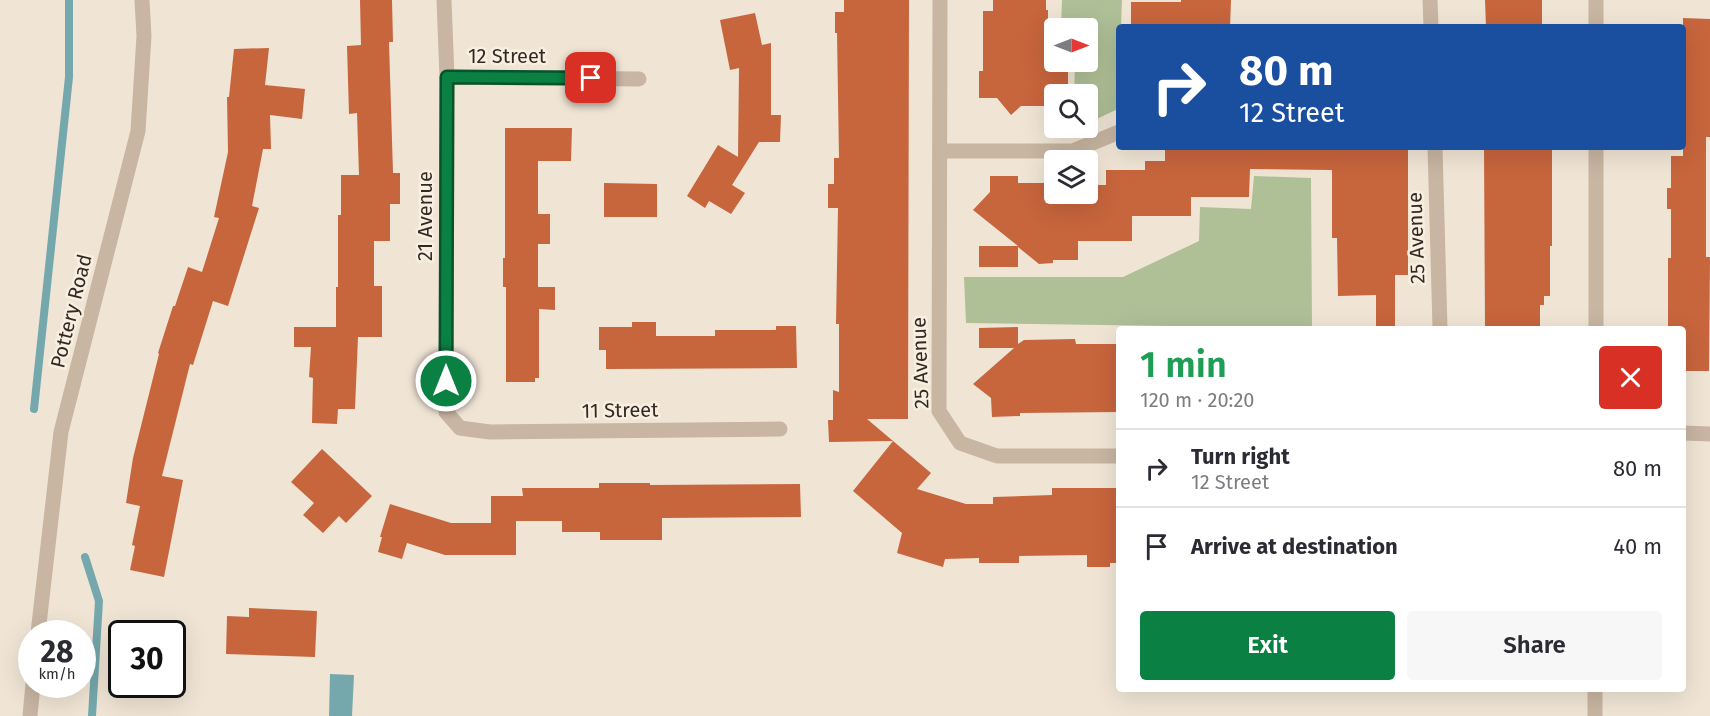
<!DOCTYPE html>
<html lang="en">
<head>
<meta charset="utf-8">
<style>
  body { margin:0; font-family:"Fira Sans",sans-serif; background:#f7f7f7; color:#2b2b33; height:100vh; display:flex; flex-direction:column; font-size:22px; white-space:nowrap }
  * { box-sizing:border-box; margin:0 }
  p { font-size:20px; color:#7c7c81 }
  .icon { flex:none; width:33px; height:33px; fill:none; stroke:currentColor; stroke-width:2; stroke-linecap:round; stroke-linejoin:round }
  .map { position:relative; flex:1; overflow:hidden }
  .panel { position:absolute; left:1116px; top:326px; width:570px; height:366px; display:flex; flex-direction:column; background:#fff; border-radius:6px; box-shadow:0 6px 24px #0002 }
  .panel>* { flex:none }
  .hud { position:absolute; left:1116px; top:24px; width:570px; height:126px; border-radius:6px; box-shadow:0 6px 24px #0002; background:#1a4fa0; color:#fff; overflow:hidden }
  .needle { width:39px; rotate:90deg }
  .fabs { position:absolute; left:1044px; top:18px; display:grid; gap:12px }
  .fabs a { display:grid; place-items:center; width:54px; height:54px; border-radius:6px; background:#fff; box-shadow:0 6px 24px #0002; font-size:30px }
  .speed { position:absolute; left:18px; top:620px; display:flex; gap:12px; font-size:30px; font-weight:700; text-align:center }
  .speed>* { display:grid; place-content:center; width:78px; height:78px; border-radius:50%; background:#fff; box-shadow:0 6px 24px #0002; line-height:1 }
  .speed small { font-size:15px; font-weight:400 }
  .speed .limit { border:3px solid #111; border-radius:9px; background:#fff; color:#111 }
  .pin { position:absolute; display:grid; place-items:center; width:51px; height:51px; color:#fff; margin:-26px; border-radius:12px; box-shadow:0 3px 9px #0006 }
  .me { position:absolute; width:66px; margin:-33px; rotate:0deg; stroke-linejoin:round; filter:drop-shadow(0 0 4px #0008) }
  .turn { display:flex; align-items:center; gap:21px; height:126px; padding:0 24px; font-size:27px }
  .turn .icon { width:78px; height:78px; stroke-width:2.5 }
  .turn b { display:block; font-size:42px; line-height:51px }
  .round { display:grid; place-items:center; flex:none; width:63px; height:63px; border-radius:6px; background:#f7f7f7 }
  .summary { display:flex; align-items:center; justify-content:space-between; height:102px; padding:0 24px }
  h1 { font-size:36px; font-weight:600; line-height:45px; color:#1e9e55 }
  .button { display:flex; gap:12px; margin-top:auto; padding:12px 24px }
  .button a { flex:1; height:69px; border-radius:6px; background:#0b8043; color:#fff; font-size:24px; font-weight:600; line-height:69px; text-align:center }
  .button a+a { background:#f7f7f7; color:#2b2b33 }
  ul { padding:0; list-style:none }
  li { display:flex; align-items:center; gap:18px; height:78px; padding:0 24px; border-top:2px solid #e1e1e2 }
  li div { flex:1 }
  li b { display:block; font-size:22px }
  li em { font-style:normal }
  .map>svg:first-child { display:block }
  .green { fill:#afbf96 }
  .water { fill:#75a8ad }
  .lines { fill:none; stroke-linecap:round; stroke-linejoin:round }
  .stream { stroke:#75a8ad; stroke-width:8 }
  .building { fill:#c7653d }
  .minor { stroke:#c8b5a2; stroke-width:15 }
  .tertiary { stroke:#c8b5a2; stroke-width:15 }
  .route-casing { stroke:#07532c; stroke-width:15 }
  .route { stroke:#0b8043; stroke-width:10 }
  .labels { text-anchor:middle; stroke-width:5; stroke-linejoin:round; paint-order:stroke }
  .street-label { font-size:20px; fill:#322924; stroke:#f8efe1 }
</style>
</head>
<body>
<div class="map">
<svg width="1710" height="716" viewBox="0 0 1710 716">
  <rect width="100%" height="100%" fill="#f0e5d5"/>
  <g class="green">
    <path d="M1062 0H1122L1121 27H1119L1118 109 1088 123V94H1074L1075 65H1061V62H1088V28H1061Z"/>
    <path d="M1254 176 1311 178 1312 328 966 323 964 277H1123L1199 241 1200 207 1251 209Z"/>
  </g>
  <path class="water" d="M330 674 354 675 352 716H329Z"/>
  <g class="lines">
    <g class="stream">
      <path d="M34 409 69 77V0"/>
      <path d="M85 557 99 601 92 716"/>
    </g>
  </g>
  <g class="building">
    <path d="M360 0H392L393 42H389L393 173H400V204H390V241H374V286H382V337H358L355 409H338L337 424 312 423 313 378 309 377 311 347H294V327H336V287H338V215H341V175H359L357 113 349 114 347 46 361 45Z"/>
    <path d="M844 0H909L908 419H867L931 473 917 489 966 504H993V497L1052 495V488H1119V563H1110V567H1087V555L1019 556V563H979V558L945 559 943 567 897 553 902 533 853 491 893 441 829 442 828 420H833V390L839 392V324H836L838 208H828V184H834V158H839L837 33H835V12H844Z"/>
    <path d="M993 0H1046V10H1048V41H1054V70H1068V94H1054V106H1021L1011 115 997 98H979V71H983V11H993Z"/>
    <path d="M1181 0H1231L1230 27H1131V2H1181Z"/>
    <path d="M1485 0H1542V27H1486Z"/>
    <path d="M755 13 762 45 771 43V115H781L780 142H759L732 185 745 193 731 214 709 201 705 208 687 196 718 145 738 157 739 68 730 70 720 20Z"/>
    <path d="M1683 18 1710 19V137H1706V257H1710L1709 371H1683V328H1668V258H1671V209H1667V188H1671V156H1683Z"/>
    <path d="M269 48 265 85 305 89 302 119 270 115 271 149H263L252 206 259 208 228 306 213 301 193 365 190 364 162 476 183 480 164 577 130 570 135 546 132 545 140 506 126 503 133 458 159 354 158 353 173 306H175L188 267 202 272 219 218 214 217 228 152 227 97H229L234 49Z"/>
    <path d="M505 128H572L571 161H538V214H550V244H538V287H555V310L539 309V378H535V382H506V287H503V258H505Z"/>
    <path d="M1165 147H1408V275H1395V328H1376V295L1338 296 1337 238H1332V170L1250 169 1249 197H1191V216H1132V241H1078V260H1053V263L1039 264 1018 247V267H979V246H1018L973 210 990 192V176H1018V183H1054V194H1088V185H1106V170H1145V161H1165Z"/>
    <path d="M1484 147H1552V246H1550V296H1544V305H1540V328H1485Z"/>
    <path d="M604 183 657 184V217H604Z"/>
    <path d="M632 322H656V336H715V330H776V326H796L797 368 606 369V350H599V327H632Z"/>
    <path d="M1018 327V344L1024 340 1075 339 1076 344H1119V412L1020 413V416L992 417 991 398 973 384 1014 348H979V328Z"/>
    <path d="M322 449 372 496 346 523 339 516 323 533 303 515 314 503 291 482Z"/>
    <path d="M599 483H650V485L800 484 801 517 662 518V540H600V532H562V521H516V555H445L407 543 402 559 378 552 382 537H380L390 504 451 523H491V496H523L522 488H599Z"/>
    <path d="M249 608 317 611 315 657 226 654 227 616 249 617Z"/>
  </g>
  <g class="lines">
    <g class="minor">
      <path d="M444 0 447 77 446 412 460 428 490 432 780 429"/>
      <path d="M940 0 939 411 960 443 997 456H1119"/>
      <path d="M1430 0 1431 27"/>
      <path d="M447 77 639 79"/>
      <path d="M1435 147 1440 328"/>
      <path d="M940 151H1073L1119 132"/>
      <path d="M1683 433 1710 434"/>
    </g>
    <g class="tertiary">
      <path d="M1596 27V0"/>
      <path d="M1596 328V147"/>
      <path d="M38 633 61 432 138 131 144 36 142 0"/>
      <path d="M30 716 33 684"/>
      <path d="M1595 716V688"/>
    </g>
  </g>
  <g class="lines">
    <g class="route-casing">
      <path id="route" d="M446 381 447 77 591 78"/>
    </g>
    <use href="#route" class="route"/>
  </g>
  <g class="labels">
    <g class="street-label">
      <text x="507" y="63">12 Street</text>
      <text transform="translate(425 216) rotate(-90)" y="7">21 Avenue</text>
      <text transform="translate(1416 238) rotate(-92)" y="7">25 Avenue</text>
      <text transform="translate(71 311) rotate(-76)" y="7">Pottery Road</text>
      <text transform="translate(920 363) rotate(-92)" y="7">25 Avenue</text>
      <text transform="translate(620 410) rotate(-1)" y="7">11 Street</text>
    </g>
  </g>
</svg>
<div class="fabs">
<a><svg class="needle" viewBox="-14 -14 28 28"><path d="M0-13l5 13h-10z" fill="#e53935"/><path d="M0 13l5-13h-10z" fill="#7c7c81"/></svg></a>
<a><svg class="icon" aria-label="search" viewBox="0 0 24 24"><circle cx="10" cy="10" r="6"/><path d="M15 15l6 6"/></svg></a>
<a><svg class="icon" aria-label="layers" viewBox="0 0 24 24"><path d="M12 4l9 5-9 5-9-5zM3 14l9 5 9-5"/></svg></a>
</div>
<div class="speed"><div>28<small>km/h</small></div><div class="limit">30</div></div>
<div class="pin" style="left:591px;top:78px;background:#d93025"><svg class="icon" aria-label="arrive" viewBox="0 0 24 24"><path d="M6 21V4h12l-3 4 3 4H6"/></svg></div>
<svg class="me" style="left:446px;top:381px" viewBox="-20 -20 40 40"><circle r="17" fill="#0b8043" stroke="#fff" stroke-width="3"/><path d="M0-11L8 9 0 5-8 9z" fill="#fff"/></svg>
<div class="hud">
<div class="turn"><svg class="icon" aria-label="right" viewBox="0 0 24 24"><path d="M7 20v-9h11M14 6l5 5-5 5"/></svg><div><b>80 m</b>12 Street</div></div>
</div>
<section class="panel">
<div class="summary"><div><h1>1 min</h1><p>120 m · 20:20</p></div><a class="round" style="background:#d93025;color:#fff"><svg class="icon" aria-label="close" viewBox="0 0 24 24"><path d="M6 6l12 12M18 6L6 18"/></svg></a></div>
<ul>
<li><svg class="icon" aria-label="right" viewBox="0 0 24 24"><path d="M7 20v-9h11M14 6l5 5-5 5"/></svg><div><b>Turn right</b><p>12 Street</p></div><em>80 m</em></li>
<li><svg class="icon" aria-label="arrive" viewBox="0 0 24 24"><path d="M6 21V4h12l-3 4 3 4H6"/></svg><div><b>Arrive at destination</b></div><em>40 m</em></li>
</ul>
<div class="button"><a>Exit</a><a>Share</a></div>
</section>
</div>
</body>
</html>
